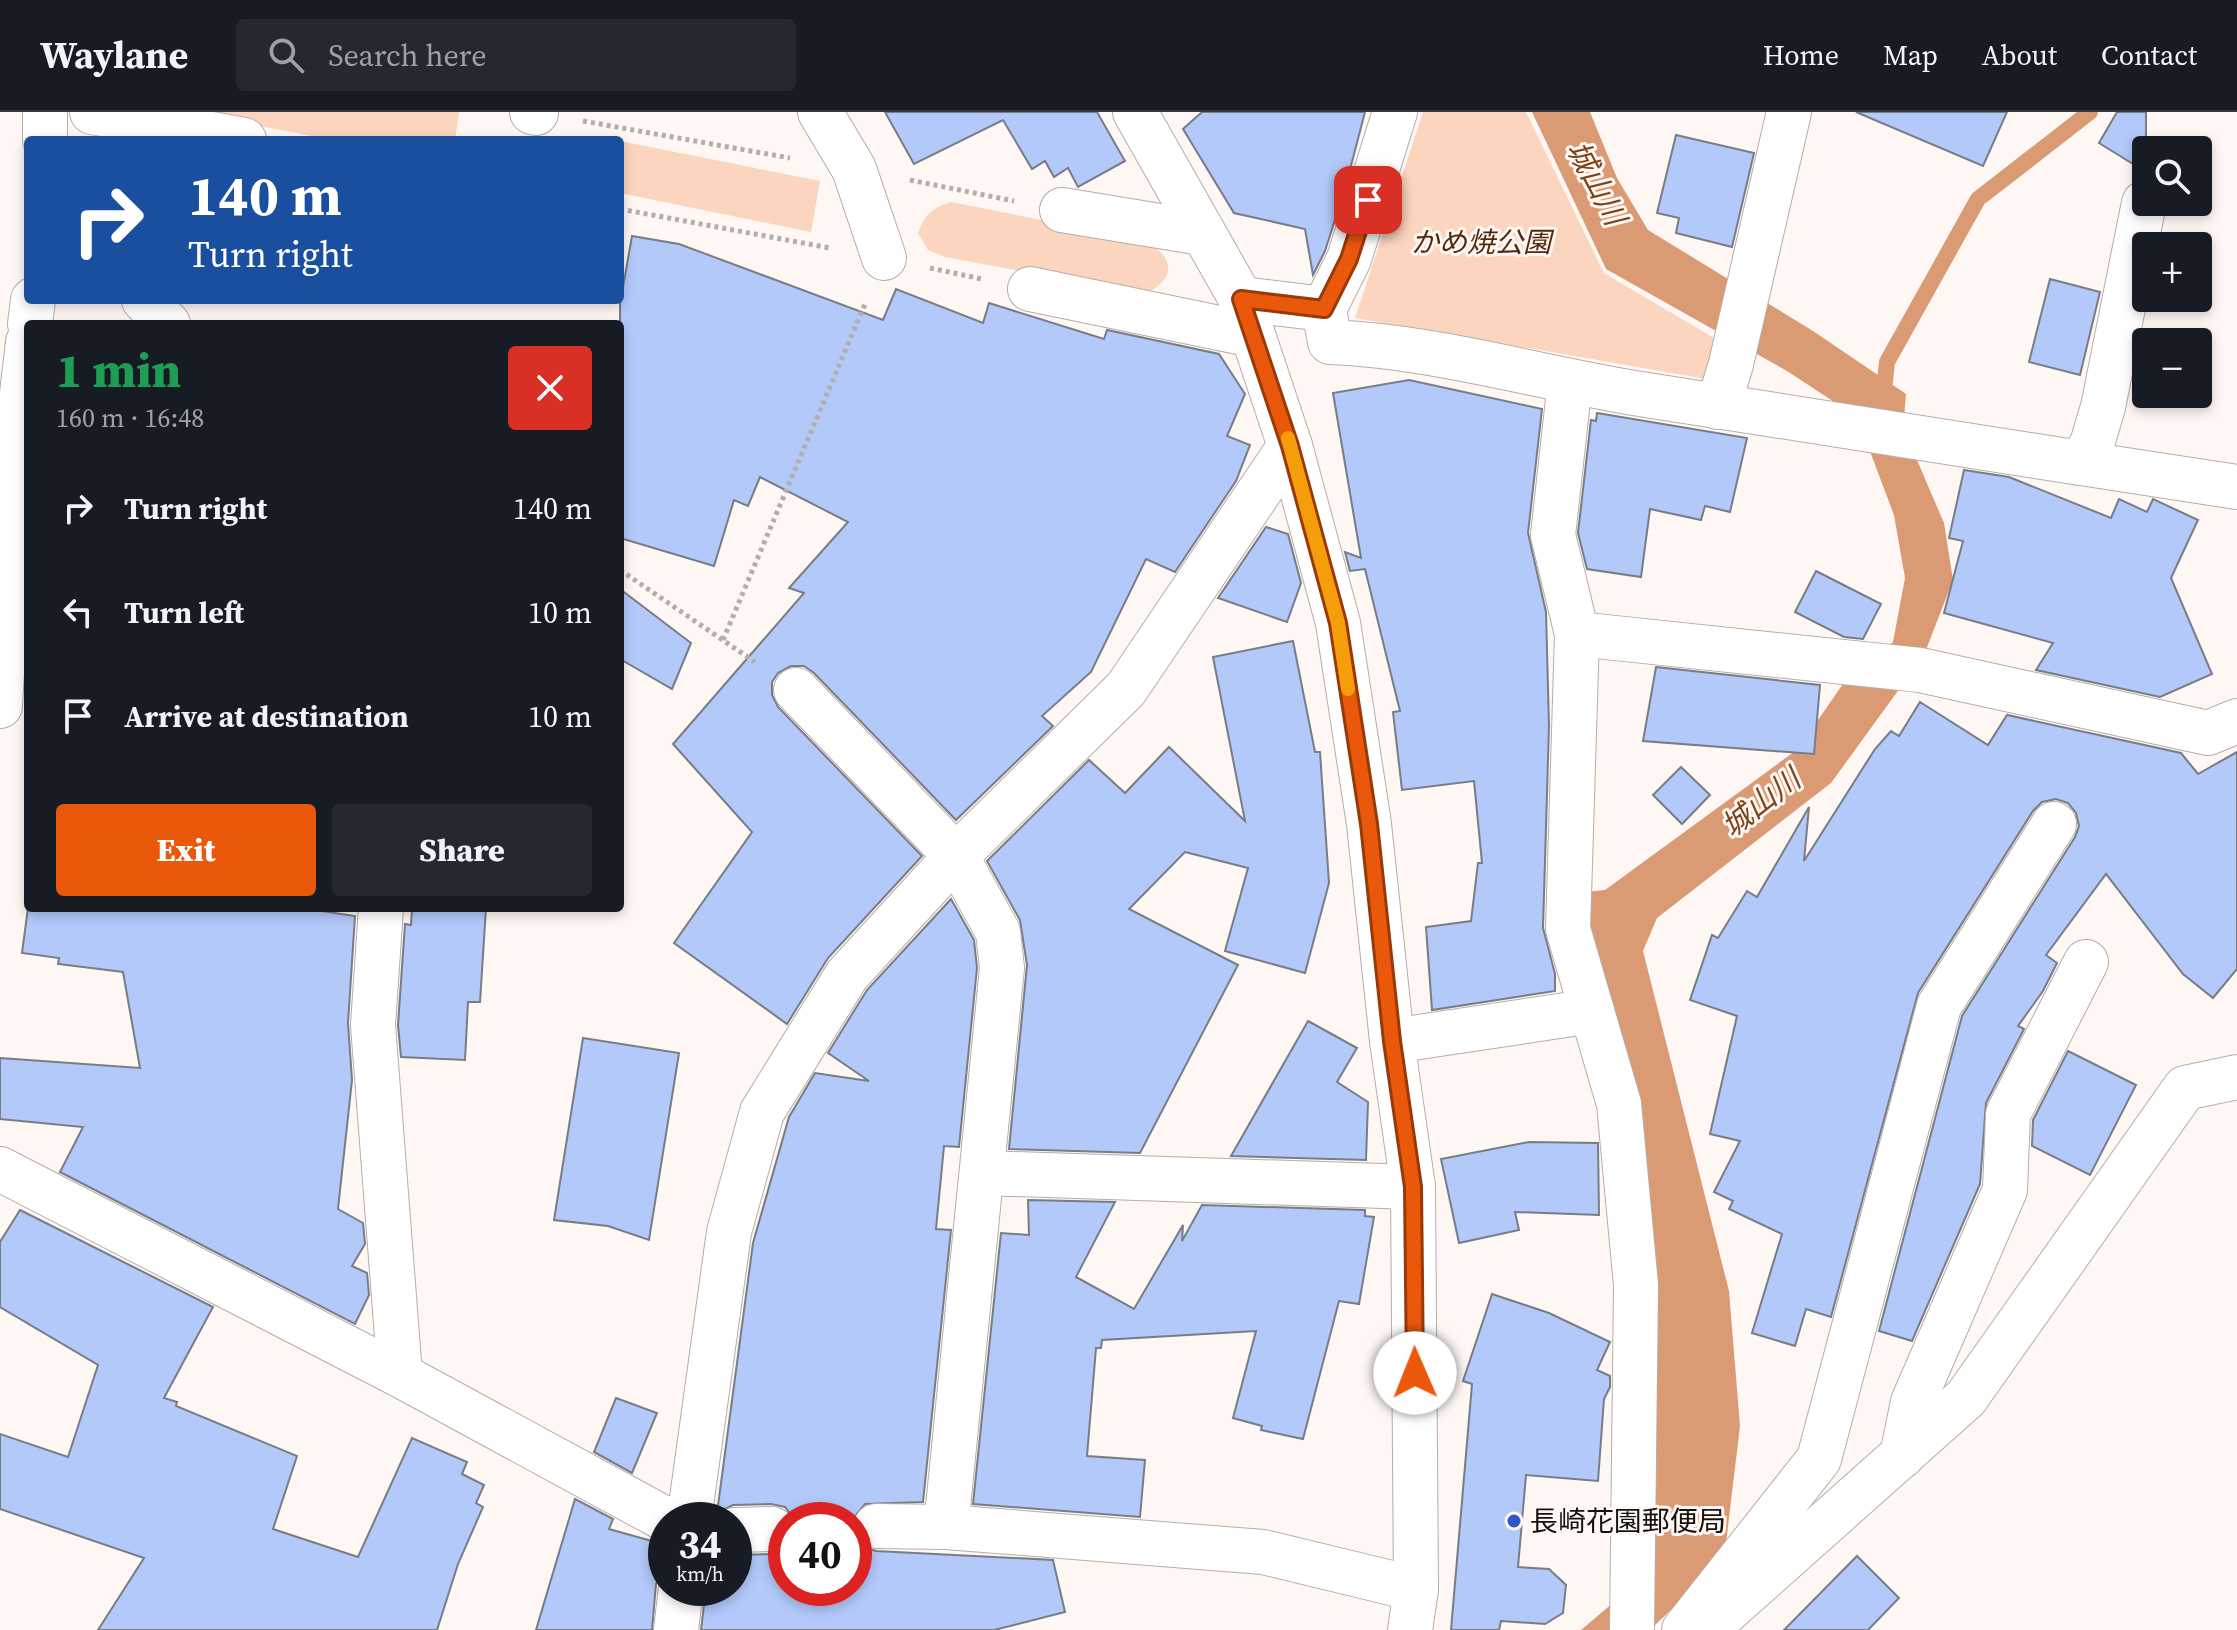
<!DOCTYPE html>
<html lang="en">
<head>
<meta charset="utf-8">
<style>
  body { margin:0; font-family:"Source Serif 4","Noto Sans JP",serif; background:#242831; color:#f1f3f6; height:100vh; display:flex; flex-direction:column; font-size:30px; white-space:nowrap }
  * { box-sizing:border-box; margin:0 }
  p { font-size:26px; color:#9ea1a6 }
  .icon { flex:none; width:44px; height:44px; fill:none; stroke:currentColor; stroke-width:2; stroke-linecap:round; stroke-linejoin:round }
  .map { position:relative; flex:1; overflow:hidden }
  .sheet { position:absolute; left:24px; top:208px; width:600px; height:592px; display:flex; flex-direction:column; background:#171b24; border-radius:8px; box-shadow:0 4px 12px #0003 }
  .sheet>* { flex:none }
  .hud { position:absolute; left:24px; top:24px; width:600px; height:168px; border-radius:8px; box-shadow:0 4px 12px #0003; background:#1a4fa0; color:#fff; overflow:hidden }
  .tools { position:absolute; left:2132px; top:24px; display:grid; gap:16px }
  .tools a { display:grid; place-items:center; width:80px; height:80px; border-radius:8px; background:#171b24; box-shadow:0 4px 12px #0003; font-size:40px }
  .speed { position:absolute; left:648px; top:1390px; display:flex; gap:16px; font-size:40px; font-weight:700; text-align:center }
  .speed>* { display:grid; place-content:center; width:104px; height:104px; border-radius:50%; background:#171b24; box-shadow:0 4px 12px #0003; line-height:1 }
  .speed small { font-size:20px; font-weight:400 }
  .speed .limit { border:12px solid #d22; background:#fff; color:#111 }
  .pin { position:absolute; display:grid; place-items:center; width:68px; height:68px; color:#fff; margin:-34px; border-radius:16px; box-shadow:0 4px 12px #0006 }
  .me { position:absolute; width:88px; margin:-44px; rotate:359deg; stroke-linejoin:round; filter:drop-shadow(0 0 6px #0008) }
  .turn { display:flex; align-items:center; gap:28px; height:168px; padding:0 32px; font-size:36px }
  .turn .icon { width:104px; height:104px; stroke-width:2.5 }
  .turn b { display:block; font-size:56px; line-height:68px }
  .round { display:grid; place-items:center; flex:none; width:84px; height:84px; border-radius:8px; background:#242831 }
  .head { display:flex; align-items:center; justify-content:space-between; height:136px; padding:0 32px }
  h1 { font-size:48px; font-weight:800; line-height:60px; color:#1e9e55 }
  .button { display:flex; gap:16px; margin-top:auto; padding:16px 32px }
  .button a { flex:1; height:92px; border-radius:8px; background:#ea580c; color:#fff; font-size:32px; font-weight:800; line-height:92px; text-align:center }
  .button a+a { background:#242831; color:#f1f3f6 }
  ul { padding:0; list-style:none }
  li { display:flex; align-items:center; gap:24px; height:104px; padding:0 32px }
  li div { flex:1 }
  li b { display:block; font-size:30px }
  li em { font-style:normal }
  header { display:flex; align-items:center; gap:48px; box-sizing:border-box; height:112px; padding:0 40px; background:#171b24; border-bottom:2px solid #363941 }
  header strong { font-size:38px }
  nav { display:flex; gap:44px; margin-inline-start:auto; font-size:28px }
  .search { width:560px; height:72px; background:#242831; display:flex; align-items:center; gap:20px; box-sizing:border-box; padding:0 28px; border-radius:8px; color:#9ea1a6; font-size:30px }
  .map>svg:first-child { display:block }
  .green { fill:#fbd5be }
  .water { fill:#da9b74 }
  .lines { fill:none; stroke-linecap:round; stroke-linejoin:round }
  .stream { stroke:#da9b74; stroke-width:16 }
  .building { fill:#b2c9fa; stroke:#787c85; stroke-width:2 }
  .minor-casing { stroke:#b7ada8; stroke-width:46 }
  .path { stroke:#b4aeab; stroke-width:5; stroke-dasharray:4 4; stroke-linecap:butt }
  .minor { stroke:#fff; stroke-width:44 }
  .route-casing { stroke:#983908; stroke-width:20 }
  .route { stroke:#ea580c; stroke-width:14 }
  .slow { stroke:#f59e0b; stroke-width:14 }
  .poi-dot { fill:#3056c6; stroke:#fef7f4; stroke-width:3 }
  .labels { text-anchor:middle; stroke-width:6; stroke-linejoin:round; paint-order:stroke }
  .park-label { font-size:28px; font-style:italic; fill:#532a0c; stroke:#fef7f4 }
  .poi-label { font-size:28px; fill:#15110f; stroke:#fef7f4; text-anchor:start }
  .water-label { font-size:30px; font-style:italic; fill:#7e4419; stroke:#fef7f4 }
</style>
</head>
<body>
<header>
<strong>Waylane</strong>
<div class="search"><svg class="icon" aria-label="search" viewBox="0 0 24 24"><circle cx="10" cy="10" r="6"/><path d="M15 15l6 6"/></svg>Search here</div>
<nav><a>Home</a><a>Map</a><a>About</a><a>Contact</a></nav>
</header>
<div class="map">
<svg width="2237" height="1518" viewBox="0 0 2237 1518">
  <rect width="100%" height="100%" fill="#fef7f4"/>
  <g class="green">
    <path d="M185 0H459L455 28H333Z"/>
    <path d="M1423 0H1526L1604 161 1714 226 1706 267 1355 206Z"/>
    <path d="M620 29 820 69 811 120 620 81Z"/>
    <path d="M951 90 1142 128C1174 143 1179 166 1144 182L945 145 928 138 918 121C925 102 932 96 951 90Z"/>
  </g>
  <path class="water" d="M1532 0H1590L1617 66 1648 118 1813 219 1906 282 1904 306 1914 341 1944 411 1953 468 1924 543 1831 671 1657 806 1643 839 1729 1179 1740 1314 1726 1431 1684 1485 1650 1518H1581L1647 1462 1584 832 1585 780 1605 778 1798 637 1845 569 1893 530 1905 466 1894 403 1871 342 1848 299 1787 259 1606 157Z"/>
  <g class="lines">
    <path class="stream" d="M1883 288 1887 250 1978 87 2090 0"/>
  </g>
  <g class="building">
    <path d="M885 0H1097L1125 49 1078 75 1068 56 1054 65 1045 49 1032 57 1003 8 914 52Z"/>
    <path d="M1202 0H1365L1346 73 1325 139 1313 163 1305 117 1234 101 1183 17Z"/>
    <path d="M1856 0H2007L1983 54Z"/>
    <path d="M2117 0H2146V60L2099 31Z"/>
    <path d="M1676 23 1754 41 1732 135 1676 121 1679 106 1657 101Z"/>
    <path d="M632 124 679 132 883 208 896 177 983 211 989 191 1104 227 1107 218 1219 242 1245 282 1227 324 1250 333 1236 369 1175 460 1146 447 1091 560 1042 604 1053 614 956 708 814 561 804 554H791L778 561 772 570V583L778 595 922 744 828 846 787 912 674 831 752 720 673 632 804 481 789 476 848 410 760 365 748 394 734 388 714 454 620 426V192Z"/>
    <path d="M2050 167 2100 180 2080 263 2029 250Z"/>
    <path d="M1409 268 1542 297 1528 421 1546 500 1549 614 1543 816 1555 862V879L1432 898 1426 815 1471 809 1478 751H1482L1474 669 1402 678 1393 600 1400 599 1365 457 1350 459 1345 440 1361 446 1333 281Z"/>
    <path d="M1597 301 1747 326 1730 400 1705 394 1701 408 1650 397 1641 465 1587 457 1578 421 1591 308 1596 309Z"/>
    <path d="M1964 358 2009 365 2111 406 2119 387 2147 400 2153 387 2198 408 2171 466 2212 562 2160 585 2036 558 2053 531 1944 501 1963 429 1949 426Z"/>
    <path d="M1266 415 1288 422 1301 471 1287 510 1218 486Z"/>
    <path d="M1816 459 1881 492 1863 527 1844 525 1795 500Z"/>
    <path d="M620 477 691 531 672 577 620 547Z"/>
    <path d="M1293 529 1315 640H1320L1329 771 1305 861 1225 839 1248 756 1185 740 1129 797 1238 853 1140 1041 1009 1037 1027 853 1020 808 987 749 1089 648 1125 681 1169 635 1245 709 1213 545Z"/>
    <path d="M1656 555 1820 573 1814 642 1643 629Z"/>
    <path d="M1920 590 1988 633 2007 603 2181 641 2198 662 2237 640V857L2213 886 2183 862 2106 762 2046 843 2057 851 2043 879 2018 914 2024 917 1986 991 1980 1072 1912 1229 1879 1219 1962 904 2075 725 2079 714 2076 701 2068 691 2056 687 2042 690 2033 699 1918 881 1831 1205 1806 1197 1795 1234 1752 1221 1782 1122 1729 1097 1733 1089 1714 1080 1740 1029 1710 1022 1737 904 1690 888 1712 823 1718 826 1747 779 1757 785 1809 695 1804 749 1875 637 1891 619 1899 624Z"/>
    <path d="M1681 655 1710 683 1682 712 1653 683Z"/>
    <path d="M951 787 974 828 977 856 959 1035 944 1034 936 1117 951 1118 923 1390 865 1392 852 1408H795L785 1395 771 1392 733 1393 717 1401 753 1131 789 1005 815 961 869 969 828 941 867 878Z"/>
    <path d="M28 796H302L355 804 348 911 352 968 338 1097 363 1111 365 1132 352 1154 367 1161 369 1183 355 1212 60 1060 83 1015 0 1007V946L140 956 123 860 58 852 59 846 22 841Z"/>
    <path d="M412 796H486L480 890H468L465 948 401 945 398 913 405 812 411 813Z"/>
    <path d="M1308 909 1357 936 1337 970 1368 990 1366 1048 1231 1044Z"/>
    <path d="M583 926 679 941 649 1128 608 1114 554 1108Z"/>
    <path d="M2068 939 2136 973 2090 1063 2032 1034 2033 1008Z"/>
    <path d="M1529 1030 1598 1031 1599 1103 1515 1100 1519 1118 1459 1131 1441 1047Z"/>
    <path d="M1028 1088 1115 1090 1076 1165 1134 1197 1183 1113 1182 1129 1202 1093 1365 1098V1104L1374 1105 1359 1192 1339 1189 1303 1327 1261 1318 1262 1314 1233 1306 1256 1219 1102 1228 1101 1236H1096L1087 1344 1145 1348 1140 1405 973 1392 1001 1121 1029 1123Z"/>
    <path d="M20 1098 213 1195 164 1286 177 1290 176 1294 297 1344 273 1417 358 1445 412 1326 467 1350 462 1362 484 1373 476 1391 483 1395 458 1452 437 1518H98L144 1446 0 1397V1322L68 1345 98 1253 0 1195V1130Z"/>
    <path d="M1492 1182 1549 1201 1610 1230 1597 1258 1610 1264V1275L1604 1287 1598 1369 1526 1363 1518 1455 1549 1457 1566 1473 1563 1501 1545 1512 1501 1509 1499 1518H1451L1472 1272 1463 1269Z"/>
    <path d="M616 1286 657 1301 632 1361 594 1340Z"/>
    <path d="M575 1387 613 1407 609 1417 666 1433V1457L656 1472 652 1518H536Z"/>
    <path d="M854 1426 863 1435 876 1439 1053 1448 1065 1500 994 1518H701L706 1476H734V1443L773 1442 786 1437V1476H854Z"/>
    <path d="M1857 1444 1899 1486 1868 1518H1784Z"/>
  </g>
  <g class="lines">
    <g class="minor-casing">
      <g id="minor">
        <path d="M92 0 244 28"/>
        <path d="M532 0 536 1"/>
        <path d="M820 0 854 57 884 146"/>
        <path d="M1135 0 1241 187 1290 334 1338 511 1369 712 1392 929 1413 1075 1416 1477 1410 1518"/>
        <path d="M45 28V0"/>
        <path d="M1062 98 1202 121"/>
        <path d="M1030 177 1253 223"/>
        <path d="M1241 187 1324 197 1349 147 1395 0"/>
        <path d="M144 188 168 212"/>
        <path d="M1324 197 1330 230C1431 234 1533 264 1634 281 1835 314 2036 344 2237 375"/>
        <path d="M30 212 33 188"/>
        <path d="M1570 270 1553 423 1577 522 1568 817 1619 992 1636 1173 1632 1518"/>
        <path d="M1718 295 1731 252 1789 0"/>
        <path d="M2080 351 2092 332 2103 295 2144 91"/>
        <path d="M1577 522 1920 558 2208 621 2237 609"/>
        <path d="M796 578 956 744 998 820 1002 856 946 1415"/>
        <path d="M0 594 15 342 28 230"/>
        <path d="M381 796 373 913 400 1263"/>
        <path d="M1392 929 1592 899"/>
        <path d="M0 1057 400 1263 667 1408"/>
        <path d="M982 1061 1413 1075"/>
        <path d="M1902 1344 1913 1290 2005 1078 2008 1002 2086 850"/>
        <path d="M689 1408 729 1120 762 1000 847 863 956 744 1126 577 1290 334"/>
        <path d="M876 1414 946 1415 1263 1440 1416 1477"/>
        <path d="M734 1418 772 1417"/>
        <path d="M1719 1506 1966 1286 2185 976 2237 965"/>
        <path d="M676 1518 681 1476"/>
        <path d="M1684 1518 1819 1347 1939 894 2054 712"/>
      </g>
    </g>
    <g class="path">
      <path d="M583 9 790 46"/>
      <path d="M910 68 1014 89"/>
      <path d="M620 97 830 136"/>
      <path d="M930 156 982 167"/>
      <path d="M620 458 755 550"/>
      <path d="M723 528 865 192"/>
    </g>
    <use href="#minor" class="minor"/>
  </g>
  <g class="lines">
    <g class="route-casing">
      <path id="route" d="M1368 88 1349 147 1324 197 1241 187 1290 334 1338 511 1369 712 1392 929 1413 1075 1415 1261"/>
    </g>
    <use href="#route" class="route"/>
    <path class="slow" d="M1288 326 1338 511 1348 577"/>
  </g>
  <circle class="poi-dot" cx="1514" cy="1409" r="8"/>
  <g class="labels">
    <g class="park-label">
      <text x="1481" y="140">かめ焼公園</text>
    </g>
    <g class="poi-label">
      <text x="1530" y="1419">長崎花園郵便局</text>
    </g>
    <g class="water-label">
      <text transform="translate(1596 71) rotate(62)" y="10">城山川</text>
      <text transform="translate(1761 691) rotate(-38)" y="10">城山川</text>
    </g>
  </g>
</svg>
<div class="tools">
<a><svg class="icon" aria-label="search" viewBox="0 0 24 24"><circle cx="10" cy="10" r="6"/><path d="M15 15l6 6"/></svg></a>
<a>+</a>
<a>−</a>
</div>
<div class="speed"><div>34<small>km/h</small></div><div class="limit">40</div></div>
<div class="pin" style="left:1368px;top:88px;background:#d93025"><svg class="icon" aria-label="arrive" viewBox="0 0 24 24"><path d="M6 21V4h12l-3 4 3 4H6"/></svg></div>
<svg class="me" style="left:1415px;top:1261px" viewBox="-20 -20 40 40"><circle r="19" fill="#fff"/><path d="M0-13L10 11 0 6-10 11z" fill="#ea580c"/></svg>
<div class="hud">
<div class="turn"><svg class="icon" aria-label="right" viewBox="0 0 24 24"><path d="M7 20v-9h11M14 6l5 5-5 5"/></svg><div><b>140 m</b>Turn right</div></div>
</div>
<section class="sheet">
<div class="head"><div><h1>1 min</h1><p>160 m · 16:48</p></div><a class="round" style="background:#d93025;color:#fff"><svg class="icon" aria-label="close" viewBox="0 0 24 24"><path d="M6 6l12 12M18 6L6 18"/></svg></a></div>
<ul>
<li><svg class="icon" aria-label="right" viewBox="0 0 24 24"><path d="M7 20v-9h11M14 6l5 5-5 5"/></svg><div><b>Turn right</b></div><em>140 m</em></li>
<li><svg class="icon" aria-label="left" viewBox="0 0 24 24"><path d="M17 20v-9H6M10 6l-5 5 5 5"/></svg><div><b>Turn left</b></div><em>10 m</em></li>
<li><svg class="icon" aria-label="arrive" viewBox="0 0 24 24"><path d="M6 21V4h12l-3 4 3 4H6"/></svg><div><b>Arrive at destination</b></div><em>10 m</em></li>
</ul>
<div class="button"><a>Exit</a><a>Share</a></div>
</section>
</div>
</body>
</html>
